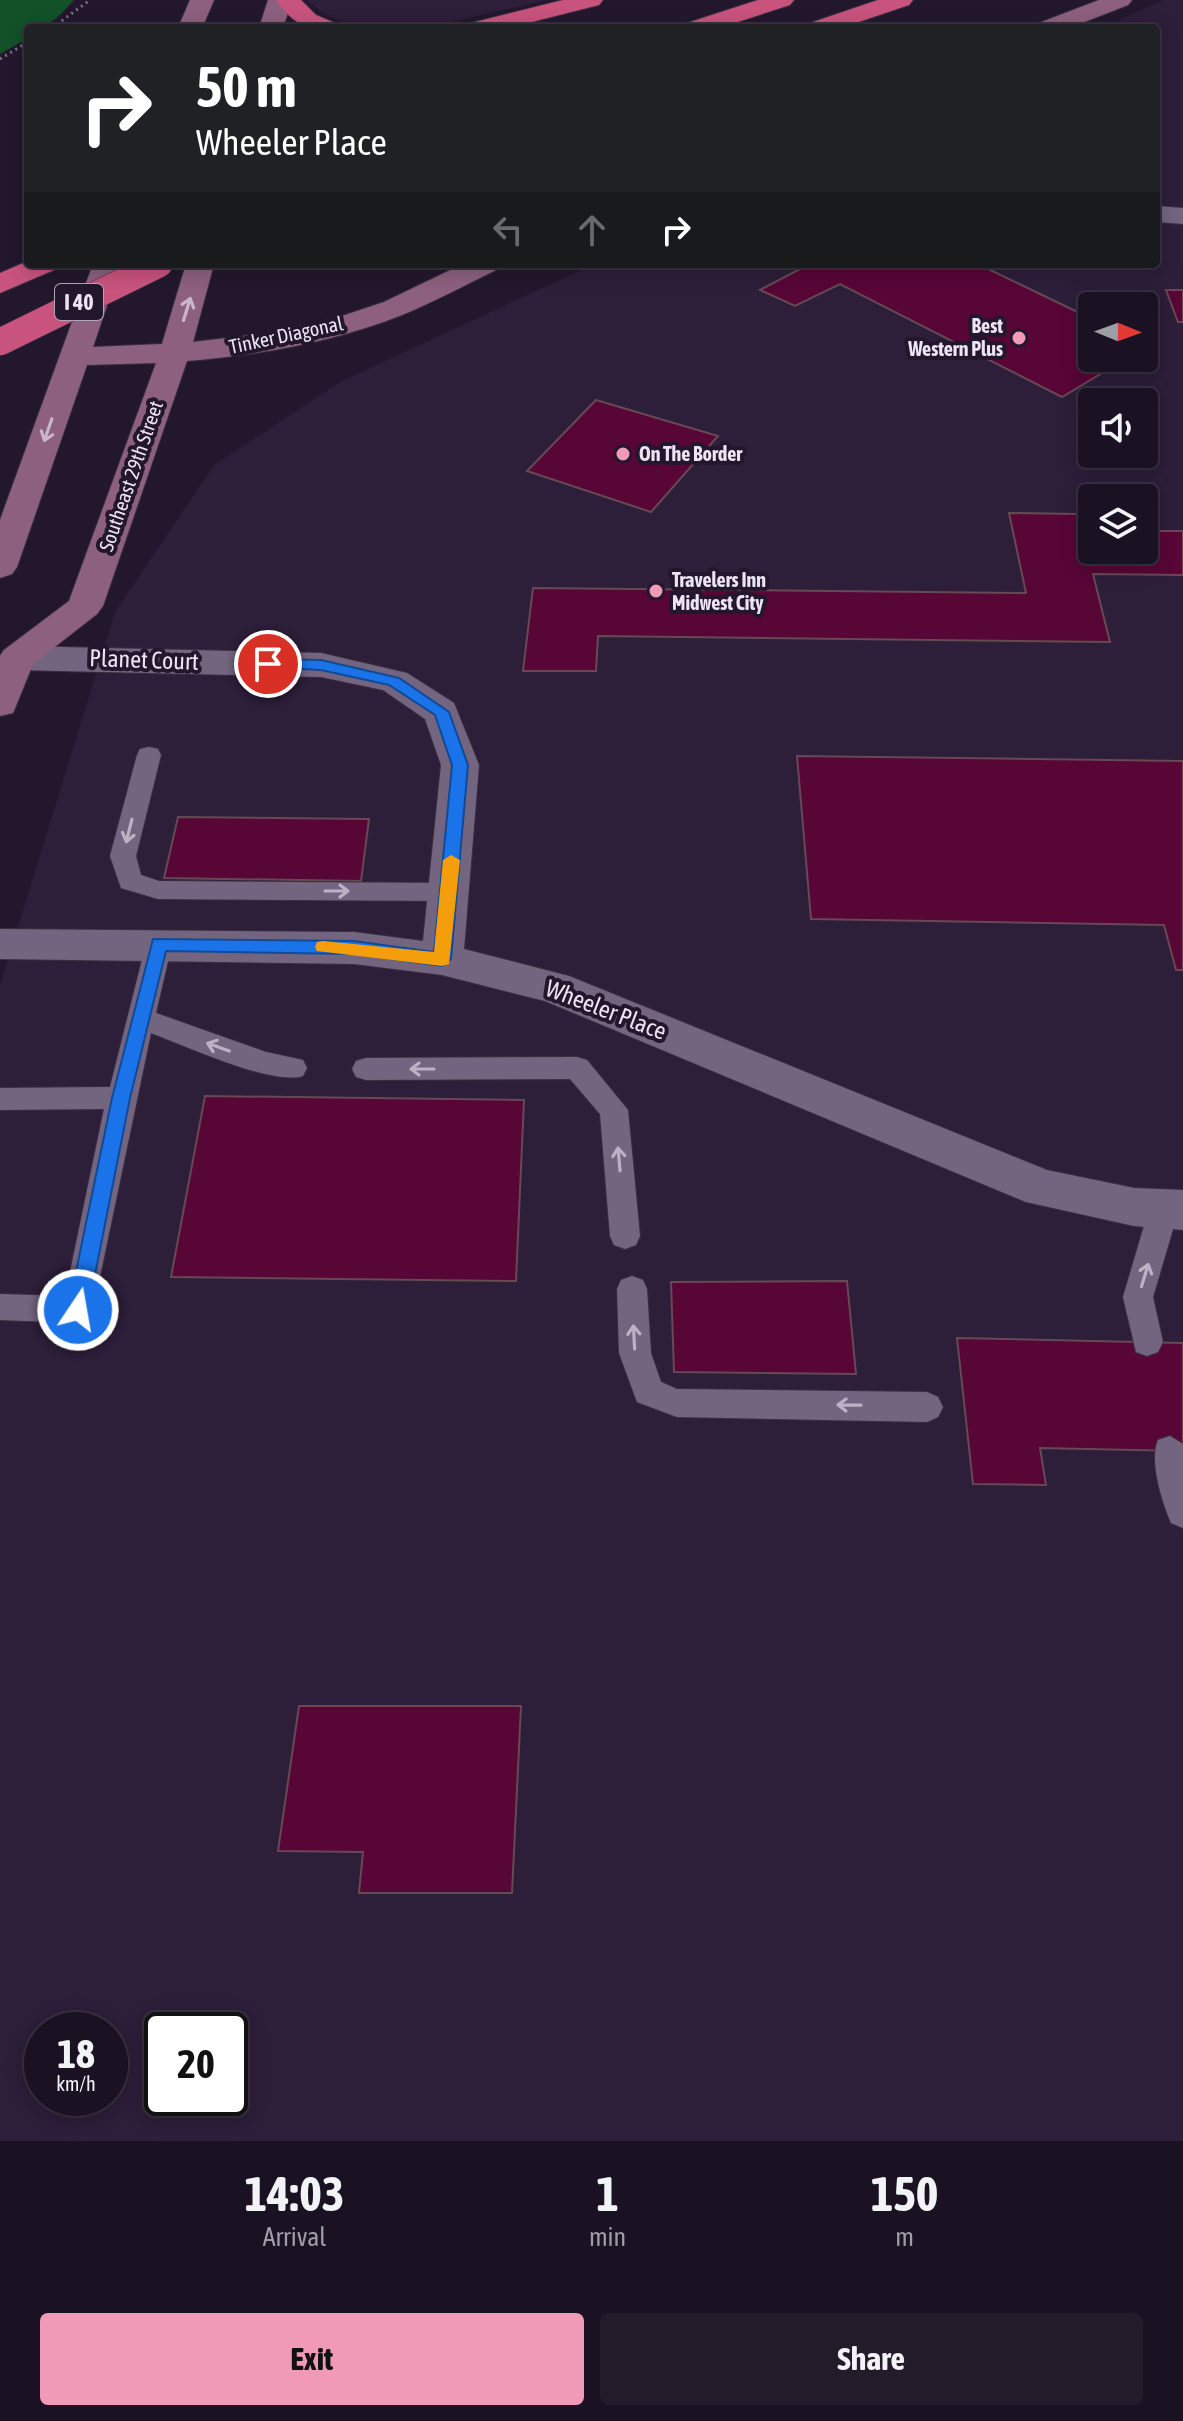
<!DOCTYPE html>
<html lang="en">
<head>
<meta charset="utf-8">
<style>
  body { margin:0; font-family:"Asap Condensed",sans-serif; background:#231a2a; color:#f1f3f6; height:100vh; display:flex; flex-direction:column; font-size:30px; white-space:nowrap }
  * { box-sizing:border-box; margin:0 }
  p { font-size:26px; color:#9f9da5 }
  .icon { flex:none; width:44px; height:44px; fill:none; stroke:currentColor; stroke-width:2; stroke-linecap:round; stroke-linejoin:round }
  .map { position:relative; height:2141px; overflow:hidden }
  .details { display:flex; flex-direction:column; background:#1a1122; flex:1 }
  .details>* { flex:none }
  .top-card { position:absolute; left:24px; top:24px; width:1136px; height:244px; border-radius:8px; box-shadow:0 4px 20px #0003,0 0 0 2px #383140; background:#202124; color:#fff; overflow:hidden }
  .needle { width:52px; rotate:91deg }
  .tools { position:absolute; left:1078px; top:292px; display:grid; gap:16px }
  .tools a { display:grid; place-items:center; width:80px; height:80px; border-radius:8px; background:#1a1122; box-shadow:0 4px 20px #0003,0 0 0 2px #383140; font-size:40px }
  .speed { position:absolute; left:24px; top:2012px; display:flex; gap:16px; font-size:40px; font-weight:700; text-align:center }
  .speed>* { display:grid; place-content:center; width:104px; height:104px; border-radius:50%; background:#1a1122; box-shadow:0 4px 20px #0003,0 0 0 2px #383140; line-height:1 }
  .speed small { font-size:20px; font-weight:400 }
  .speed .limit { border:4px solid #111; border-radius:12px; background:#fff; color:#111 }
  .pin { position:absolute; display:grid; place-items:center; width:68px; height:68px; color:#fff; margin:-34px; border:4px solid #fff; border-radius:50%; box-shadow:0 2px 8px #0007 }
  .me { position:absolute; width:88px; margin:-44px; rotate:12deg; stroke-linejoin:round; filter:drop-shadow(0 0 6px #0008) }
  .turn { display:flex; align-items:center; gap:28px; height:168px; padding:0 40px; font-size:36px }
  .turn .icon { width:104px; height:104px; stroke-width:2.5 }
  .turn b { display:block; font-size:56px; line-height:68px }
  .lanes { display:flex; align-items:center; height:76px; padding:0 40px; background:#0003; justify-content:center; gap:40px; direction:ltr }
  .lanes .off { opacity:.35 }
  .eta { display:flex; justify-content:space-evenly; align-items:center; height:136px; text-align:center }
  .eta b { font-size:48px; font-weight:700; line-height:56px }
  .button { display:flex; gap:16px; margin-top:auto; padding:16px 40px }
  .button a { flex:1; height:92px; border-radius:8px; background:#f09ab7; color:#111; font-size:32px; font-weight:700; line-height:92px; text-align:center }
  .button a+a { background:#231a2a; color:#f1f3f6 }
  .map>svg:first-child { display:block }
  .built { fill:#2d1e39; fill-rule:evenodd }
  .green { fill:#135129 }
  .building { fill:#570636; stroke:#664955; stroke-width:2 }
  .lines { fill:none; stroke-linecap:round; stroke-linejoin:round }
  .lane-casing { stroke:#3a3041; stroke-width:2 }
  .street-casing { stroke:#3a3041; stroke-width:2 }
  .secondary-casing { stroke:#3a3041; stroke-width:2 }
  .highway-casing { stroke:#3a3041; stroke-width:2 }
  .path { stroke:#7e7386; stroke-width:3; stroke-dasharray:2 4; stroke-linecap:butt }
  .lane { fill:#73657f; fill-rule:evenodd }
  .street { fill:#73657f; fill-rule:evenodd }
  .secondary { fill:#8c607e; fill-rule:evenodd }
  .highway { fill:#c8537d; fill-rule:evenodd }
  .highway-bridge-casing { stroke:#3a3041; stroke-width:28; stroke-linecap:butt }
  .highway-bridge { stroke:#c8537d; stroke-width:27 }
  .oneway { stroke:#cab6ca }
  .oneway2 { stroke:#bcb1c5 }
  .route { fill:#1a73e8; stroke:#114b97; stroke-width:2 }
  .slow { fill:#f59e0b }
  .poi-dot { fill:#f09ab7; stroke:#23172d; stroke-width:3 }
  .labels { text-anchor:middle; stroke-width:8; stroke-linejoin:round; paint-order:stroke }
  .far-poi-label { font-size:20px; font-weight:bold; fill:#ece4f3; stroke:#23172d; text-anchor:start }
  .far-street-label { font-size:20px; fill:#ece4f3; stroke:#23172d }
  .shield { fill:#23172d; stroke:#b0a6b8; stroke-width:2 }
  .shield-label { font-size:22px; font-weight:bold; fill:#ece4f3 }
  .street-label { font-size:24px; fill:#ece4f3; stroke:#23172d }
</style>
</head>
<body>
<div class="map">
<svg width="1183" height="2141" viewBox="0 0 1183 2141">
  <rect width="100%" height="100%" fill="#23172d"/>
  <g class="built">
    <path d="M307 0H547L426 28 352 26 324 14Z"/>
    <path d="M1163 0H1183V2141H0V985L115 612 214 465 340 382 594 264H1156V28H1103ZM1092 306H1144V358H1092ZM1092 402H1144V454H1092ZM1092 498H1144V550H1092ZM42 2030H110V2098H42ZM162 2030H230V2098H162Z"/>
  </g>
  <path class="green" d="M0 0H74C59 16 51 28 28 28V38L0 54Z"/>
  <g class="building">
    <path d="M797 264H993L986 268 1092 319V358H1127L1062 397 840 284 795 306 760 290 804 267Z"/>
    <path d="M1166 290H1183V322H1178Z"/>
    <path d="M596 400 718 436 651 512 527 471Z"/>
    <path d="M1009 513 1078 514 1082 531H1092V550H1144V531H1183V575L1093 574 1110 642 598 636 596 671H523L533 588 1026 593Z"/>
    <path d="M797 756 1183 761V970H1176L1164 925 811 919Z"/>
    <path d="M178 817 369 819 361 881 164 878Z"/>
    <path d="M205 1096 524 1100 516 1281 171 1277Z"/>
    <path d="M847 1281 856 1374 674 1372 671 1282Z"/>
    <path d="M957 1338 1183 1343V1451L1040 1448 1046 1485 973 1484Z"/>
    <path d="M299 1706H521L512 1893H359L363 1852 278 1851Z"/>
  </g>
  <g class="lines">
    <g class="lane-casing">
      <g id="lane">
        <path d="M149 747 158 749 161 755 136 856 141 875 159 881 448 883 457 885 461 892 457 899 448 901 158 899 121 888 110 856 137 755 140 749Z"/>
        <path d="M159 934 168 937 172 944 156 1013 266 1052 303 1060 307 1068 303 1076C272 1086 184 1045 151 1033L93 1310 89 1320 78 1323 0 1320V1294L65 1296 104 1109 0 1110V1088L110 1087 146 944 150 937Z"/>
        <path d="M577 1057 587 1060 628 1110 640 1236 636 1245 625 1249 614 1245 610 1236 600 1114 570 1079 366 1080 356 1077 352 1069 356 1061 366 1058Z"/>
        <path d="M1164 1197 1174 1200 1179 1209 1153 1297 1163 1342 1158 1352 1147 1356 1136 1352 1123 1297 1149 1209 1154 1200Z"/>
        <path d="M632 1276 643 1280 647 1289 651 1353 661 1382 677 1389 927 1392 938 1397 943 1407 938 1417 927 1422 677 1417 637 1402 619 1353 617 1289 621 1280Z"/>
        <path d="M1170 1436 1183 1444V1528L1171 1523C1162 1502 1149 1461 1158 1440Z"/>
      </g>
    </g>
    <g class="street-casing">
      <g id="street">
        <path d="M1156 206 1183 208V224L1156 222Z"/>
        <path d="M17 646 321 653 407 673 454 703 479 765 464 949 569 976 1047 1170 1134 1188 1183 1190V1230L1134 1226 1026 1202 545 1001 442 975 354 964 0 959V929L354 932 423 941 441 765 425 719 383 690 321 677 17 670 4 666 0 656 4 650Z"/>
      </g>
    </g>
    <g class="secondary-casing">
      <g id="secondary">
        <path d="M190 0H214L202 28H178Z"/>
        <path d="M268 0H292L283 28H259Z"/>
        <path d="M1099 0H1132L1128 5 1069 28H1035L1039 23Z"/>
        <path d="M93 264H121L93 347 162 344 186 264H214L193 342 268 333 333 319 384 302 463 264H500L496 270C465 285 434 302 402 315 334 342 260 355 187 361L103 606 97 614 33 664 13 713 0 716V656L4 650 69 601 156 363 87 365 17 567 12 574 0 578V520Z"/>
      </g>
    </g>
    <g class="highway-casing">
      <g id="highway">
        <path d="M276 0H301L316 15 335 23 339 28C307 28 296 28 276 0Z"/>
        <path d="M563 0H603L599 5 508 28H467L471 23Z"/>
        <path d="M758 0H794L790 5 719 28H683L687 23Z"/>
        <path d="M878 0H913L909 5 841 28H806L810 23Z"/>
        <path d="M28 261V264H58L54 270 0 293V273Z"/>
      </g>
    </g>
    <g class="path">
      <path d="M52 28 90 0"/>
      <path d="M0 59 28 42"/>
    </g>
    <use href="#lane" class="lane"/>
    <use href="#street" class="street"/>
    <use href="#secondary" class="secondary"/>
    <use href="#highway" class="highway"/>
    <g class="highway-bridge-casing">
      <path id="highway-bridge" d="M0 342 159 264"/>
    </g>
    <use href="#highway-bridge" class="highway-bridge"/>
  </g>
  <defs><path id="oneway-shaft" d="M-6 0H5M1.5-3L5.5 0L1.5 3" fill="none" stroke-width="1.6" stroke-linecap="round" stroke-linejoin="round" transform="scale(2)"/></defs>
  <g class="oneway">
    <use href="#oneway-shaft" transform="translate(187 309) rotate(-73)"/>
    <use href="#oneway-shaft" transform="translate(48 430) rotate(109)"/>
  </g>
  <g class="oneway2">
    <use href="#oneway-shaft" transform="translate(129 831) rotate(104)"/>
    <use href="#oneway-shaft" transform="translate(337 891)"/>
    <use href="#oneway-shaft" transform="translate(218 1047) rotate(-160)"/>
    <use href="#oneway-shaft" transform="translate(422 1069) rotate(-180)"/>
    <use href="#oneway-shaft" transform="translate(619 1159) rotate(-95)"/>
    <use href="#oneway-shaft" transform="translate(1145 1275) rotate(-73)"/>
    <use href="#oneway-shaft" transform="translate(634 1337) rotate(-93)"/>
    <use href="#oneway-shaft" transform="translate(849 1405) rotate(-179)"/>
  </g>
  <path class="route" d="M268 659 321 660 399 678 449 712 468 765 451 959 442 966 354 954 166 951 130 1098 88 1310 85 1316 78 1319 71 1316 68 1310 112 1098 153 939 354 941 434 952 452 765 435 715 389 685 321 670 263 667 260 664Z"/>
  <path class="slow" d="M451 855 460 860 449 964 442 966 317 951 315 947 317 942 323 941 434 952 443 860Z"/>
  <g class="poi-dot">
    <circle cx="1019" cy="338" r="8"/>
    <circle cx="623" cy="454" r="8"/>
    <circle cx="656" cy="591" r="8"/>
  </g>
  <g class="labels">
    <g class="far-poi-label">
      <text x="1003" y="333" text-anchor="end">Best<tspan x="1003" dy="23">Western Plus</tspan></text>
      <text x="639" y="461">On The Border</text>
      <text x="672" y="587">Travelers Inn<tspan x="672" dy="23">Midwest City</tspan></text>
    </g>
    <g class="far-street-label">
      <text transform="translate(286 335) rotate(-12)" y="7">Tinker Diagonal</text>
      <text transform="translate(131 476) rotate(-71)" y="7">Southeast 29th Street</text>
    </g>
    <rect class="shield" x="55" y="284" width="48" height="36" rx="6"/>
    <g class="shield-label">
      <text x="79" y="310">I 40</text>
    </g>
    <g class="street-label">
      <text transform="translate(144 660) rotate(2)" y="8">Planet Court</text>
      <text transform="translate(606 1010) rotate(21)" y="8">Wheeler Place</text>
    </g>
  </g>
</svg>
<div class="tools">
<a><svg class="needle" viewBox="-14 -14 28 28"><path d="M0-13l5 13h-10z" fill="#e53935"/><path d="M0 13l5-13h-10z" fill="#9f9da5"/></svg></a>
<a><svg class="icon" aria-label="sound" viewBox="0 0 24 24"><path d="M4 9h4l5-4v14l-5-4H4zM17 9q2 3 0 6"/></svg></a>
<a><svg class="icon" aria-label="layers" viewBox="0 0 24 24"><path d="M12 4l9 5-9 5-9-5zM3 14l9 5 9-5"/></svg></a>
</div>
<div class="speed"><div>18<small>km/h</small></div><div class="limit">20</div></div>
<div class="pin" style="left:268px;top:664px;background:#d93025"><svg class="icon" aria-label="arrive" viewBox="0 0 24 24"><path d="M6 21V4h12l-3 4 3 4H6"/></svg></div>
<svg class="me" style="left:78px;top:1310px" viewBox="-20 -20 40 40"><circle r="17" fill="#1a73e8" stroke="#fff" stroke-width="3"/><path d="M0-11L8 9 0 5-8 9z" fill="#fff"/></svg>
<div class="top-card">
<div class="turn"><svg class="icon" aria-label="right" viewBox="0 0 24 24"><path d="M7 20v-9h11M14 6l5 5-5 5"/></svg><div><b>50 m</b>Wheeler Place</div></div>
<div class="lanes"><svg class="icon off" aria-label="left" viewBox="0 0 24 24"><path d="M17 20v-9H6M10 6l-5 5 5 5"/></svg><svg class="icon off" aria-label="ahead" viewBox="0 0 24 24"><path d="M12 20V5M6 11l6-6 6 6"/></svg><svg class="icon" aria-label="right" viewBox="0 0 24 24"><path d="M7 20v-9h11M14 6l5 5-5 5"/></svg></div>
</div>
</div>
<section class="details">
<div class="eta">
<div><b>14:03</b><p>Arrival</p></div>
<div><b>1</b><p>min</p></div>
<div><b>150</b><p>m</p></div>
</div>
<div class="button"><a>Exit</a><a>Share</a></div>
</section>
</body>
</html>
